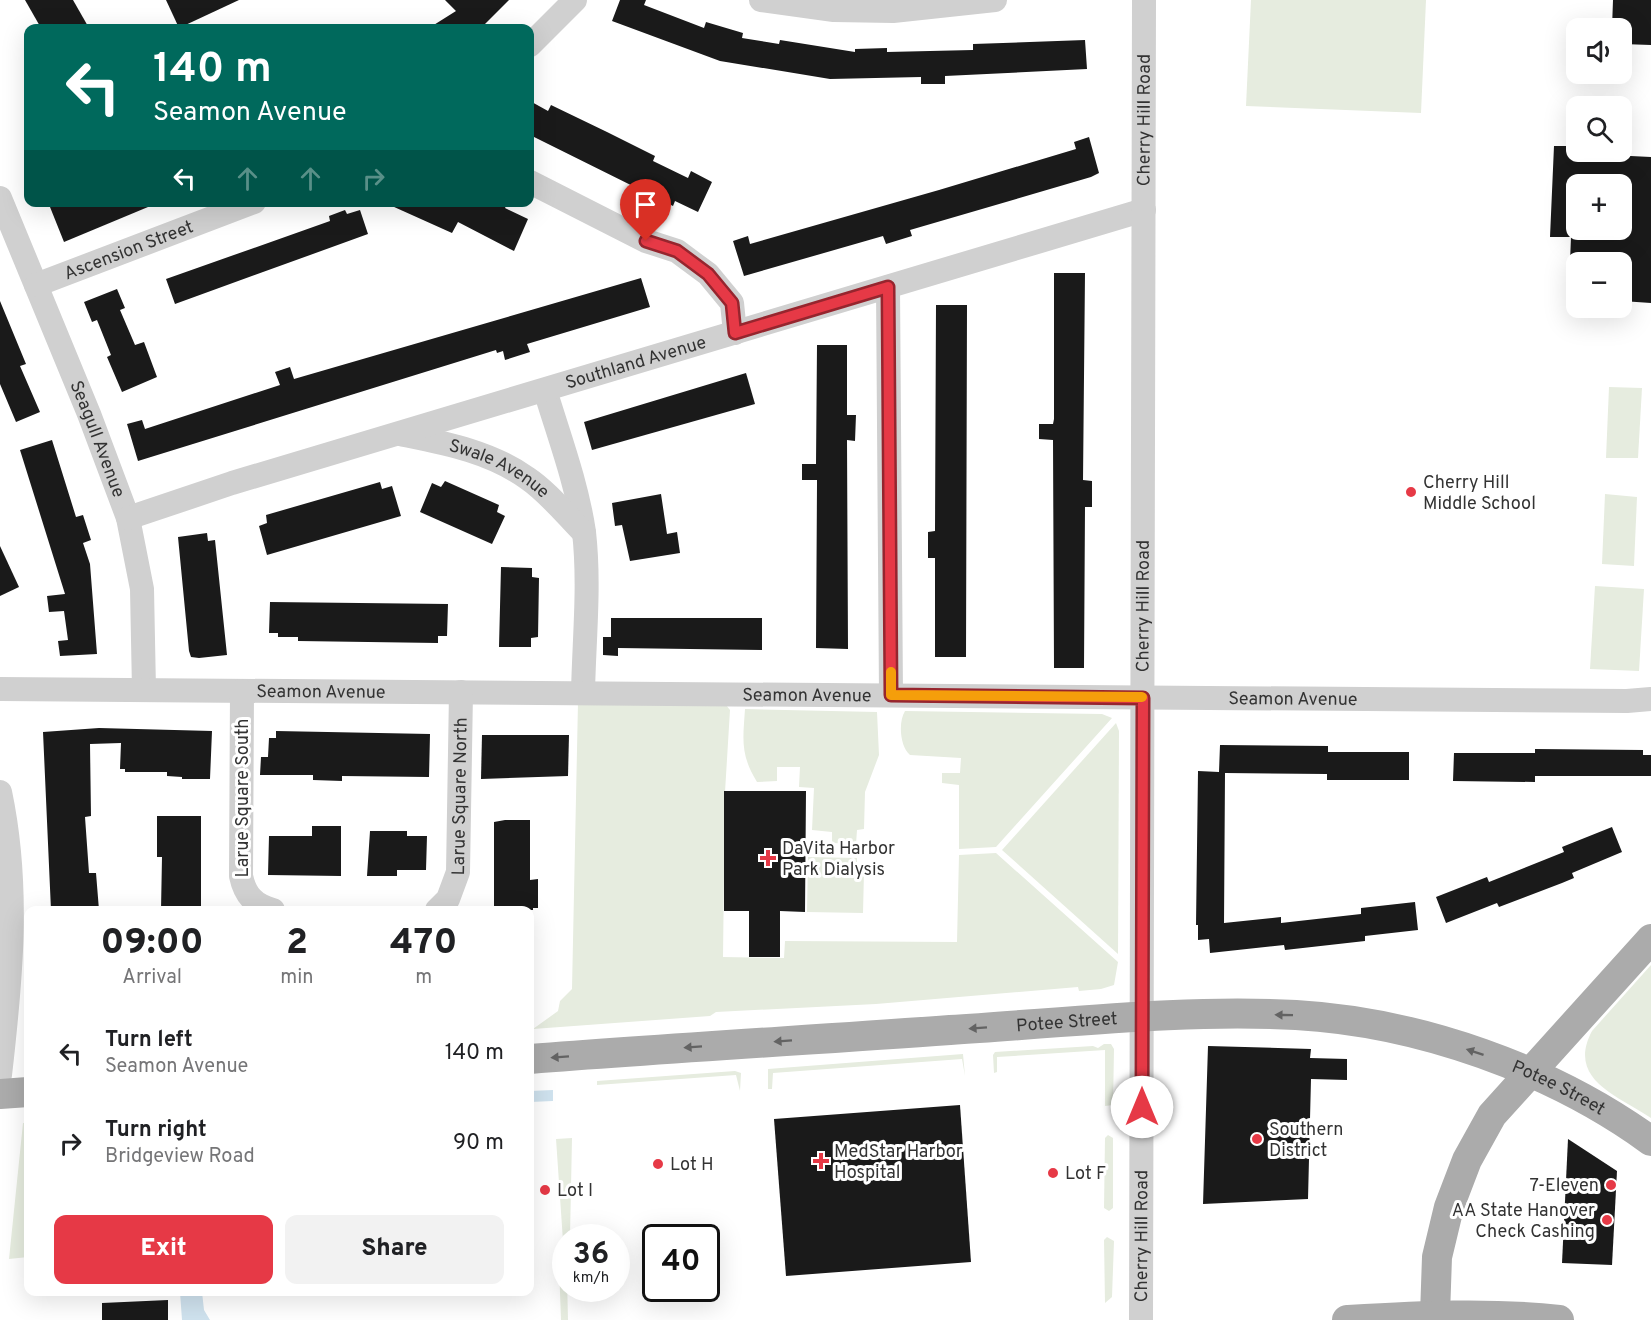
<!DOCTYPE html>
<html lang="en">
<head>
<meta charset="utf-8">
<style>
  body { margin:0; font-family:Overpass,sans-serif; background:#f2f2f2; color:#202124; height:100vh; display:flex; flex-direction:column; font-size:22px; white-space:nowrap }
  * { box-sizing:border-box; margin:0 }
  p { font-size:20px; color:#757577 }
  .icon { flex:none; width:33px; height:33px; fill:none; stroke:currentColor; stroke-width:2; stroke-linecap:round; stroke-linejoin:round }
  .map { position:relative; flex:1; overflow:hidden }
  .drawer { position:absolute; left:24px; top:906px; width:510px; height:390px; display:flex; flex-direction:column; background:#fff; border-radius:12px; box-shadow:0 6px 24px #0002 }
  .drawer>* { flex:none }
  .top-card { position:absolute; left:24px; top:24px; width:510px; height:183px; border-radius:12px; box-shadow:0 6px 24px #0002; background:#00695c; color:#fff; overflow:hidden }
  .tools { position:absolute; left:1566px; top:18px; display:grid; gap:12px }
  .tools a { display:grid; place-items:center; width:66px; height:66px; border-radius:12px; background:#fff; box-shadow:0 6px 24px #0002; font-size:30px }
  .speed { position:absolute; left:552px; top:1224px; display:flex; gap:12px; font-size:30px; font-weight:700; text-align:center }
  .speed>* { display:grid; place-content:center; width:78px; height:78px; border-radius:50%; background:#fff; box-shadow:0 6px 24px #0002; line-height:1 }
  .speed small { font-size:15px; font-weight:400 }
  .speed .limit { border:3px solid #111; border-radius:9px; background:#fff; color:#111 }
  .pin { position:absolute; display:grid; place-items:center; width:51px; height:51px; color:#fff; margin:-62px -26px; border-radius:50% 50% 50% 0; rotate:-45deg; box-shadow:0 0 6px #0007 }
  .pin .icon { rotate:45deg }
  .me { position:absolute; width:66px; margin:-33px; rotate:0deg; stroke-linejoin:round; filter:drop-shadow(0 0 4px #0008) }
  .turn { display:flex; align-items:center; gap:21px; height:126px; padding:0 30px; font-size:27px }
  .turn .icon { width:78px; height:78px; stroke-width:2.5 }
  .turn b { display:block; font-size:42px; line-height:51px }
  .lanes { display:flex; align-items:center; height:57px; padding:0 30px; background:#0003; justify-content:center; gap:30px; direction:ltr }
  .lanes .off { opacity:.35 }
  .eta { display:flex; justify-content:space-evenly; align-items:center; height:102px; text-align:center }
  .eta b { font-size:36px; font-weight:800; line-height:42px }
  .action { display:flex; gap:12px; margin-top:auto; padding:12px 30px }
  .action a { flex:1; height:69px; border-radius:12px; background:#e63946; color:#fff; font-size:24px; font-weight:800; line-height:69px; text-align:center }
  .action a+a { background:#f2f2f2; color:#202124 }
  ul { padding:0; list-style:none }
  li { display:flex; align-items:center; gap:18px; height:90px; padding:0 30px }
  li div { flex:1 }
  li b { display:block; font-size:22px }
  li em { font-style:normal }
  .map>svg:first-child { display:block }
  .green { fill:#e6ecdf }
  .water { fill:#cfe2ee }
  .building { fill:#1a1a1a; fill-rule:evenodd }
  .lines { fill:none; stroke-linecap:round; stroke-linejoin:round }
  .minor { stroke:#d0d0d0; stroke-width:24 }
  .major { stroke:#ababab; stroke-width:30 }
  .oneway { fill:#636363 }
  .route-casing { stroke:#96252e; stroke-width:15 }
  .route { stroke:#e63946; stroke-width:10 }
  .slow { stroke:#f59e0b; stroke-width:10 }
  .poi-dot { fill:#e63946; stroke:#fff; stroke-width:2 }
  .labels { text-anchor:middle; stroke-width:6; stroke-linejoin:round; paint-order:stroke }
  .street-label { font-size:18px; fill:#333; stroke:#fff }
  .poi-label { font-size:18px; fill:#333; stroke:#fff; text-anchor:start }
</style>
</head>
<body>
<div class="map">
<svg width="1651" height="1320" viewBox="0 0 1651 1320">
  <rect width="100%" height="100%" fill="#fff"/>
  <g class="green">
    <path d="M1251 0H1426L1421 113 1246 106Z"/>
    <path d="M1609 387 1642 388 1638 458H1606Z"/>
    <path d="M1605 494 1637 497 1634 566 1602 564Z"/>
    <path d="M1595 586 1644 589 1639 671 1590 669Z"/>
    <path d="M578 702 726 705 730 710 725 792 723 957 784 958 785 941 957 942 959 855 996 853 1118 962 1114 985 1101 989 1079 991 1078 987 876 1004 716 1012 710 1016 533 1029 558 1011 560 1001 572 989Z"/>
    <path d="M745 709 877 712 879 755 865 792 864 829 857 830 856 844 832 843V832L812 830 814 788 799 787 800 767H777V781L757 782C740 754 743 740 745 709Z"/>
    <path d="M905 711 1102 714 1112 718 996 847 959 849V785L942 783V773H960L961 758 910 755C900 747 898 722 905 711Z"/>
    <path d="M1116 723 1119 731 1118 954 1002 850Z"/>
    <path d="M808 857 857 858V872H864L863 913 807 912Z"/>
    <path d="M1651 965V1118C1619 1096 1566 1080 1592 1031Z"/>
    <path d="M1104 1044H1111L1114 1049 1113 1105 1105 1106V1050L997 1057V1072L994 1073 993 1055 995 1052 1093 1046 1098 1048Z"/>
    <path d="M963 1054 965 1076 962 1059 773 1073 772 1089H768V1069Z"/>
    <path d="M735 1071 741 1073 740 1091 736 1075 597 1085V1081Z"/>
    <path d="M23 1123H28V1257L9 1259Z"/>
    <path d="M1108 1135 1113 1138V1208L1109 1211 1104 1208 1105 1138Z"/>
    <path d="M572 1138 570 1237 566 1238 568 1320H561L559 1265 563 1241 556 1139Z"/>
    <path d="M1107 1237 1114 1241 1112 1297 1105 1303 1104 1240Z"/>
  </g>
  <g class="water">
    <path d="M553 1090V1101L530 1102V1091Z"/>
    <path d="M180 1292H202L204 1310 210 1320H182Z"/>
  </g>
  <g class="building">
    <path d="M25 0H73L89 28H41Z"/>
    <path d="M166 0H239L179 28Z"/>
    <path d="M445 0H509L481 28H429L456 11Z"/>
    <path d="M620 0H646L644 5 704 28 706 22 743 33 742 38 779 44 780 40 855 52V49L887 48V52L973 50V44L1085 40 1087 69 945 76V84H921V77L830 79 720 61 612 21Z"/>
    <path d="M1613 0H1651V45L1622 44V28H1612Z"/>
    <path d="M530 101 548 111 551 105 607 132 655 156 653 161 688 178 691 171 712 182 698 212 675 201 673 206 530 135Z"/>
    <path d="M1089 137 1099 173 1091 177 910 230 912 236 886 244 883 236 744 276 733 241 748 236 750 244 939 190 1076 149 1074 142Z"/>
    <path d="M1554 146H1576V152H1610V155L1651 157V303L1622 301V262H1570L1571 237H1550ZM1576 184H1622V230H1576Z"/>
    <path d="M48 202H160L64 242Z"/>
    <path d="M383 202H508L505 208 528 219 514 251 458 222 452 233Z"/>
    <path d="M345 210 347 214 360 210 368 234 175 304 166 279 330 221 329 216Z"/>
    <path d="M1054 273H1085L1083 480 1092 481V507H1085L1084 668H1054L1053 440 1039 439V424H1053L1054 419Z"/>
    <path d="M641 278 650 307 527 344 530 352 505 360 503 351 497 353 496 350 138 461 127 424 142 420 145 429 280 385 275 372 290 367 294 379Z"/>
    <path d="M117 289 125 308 120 310 135 345 144 342 157 377 122 392 107 357 111 355 97 320 92 322 84 302Z"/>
    <path d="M0 301 26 364 20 366 40 412 16 422 0 384Z"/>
    <path d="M936 305H967L966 657H935V558H928V532L935 531Z"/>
    <path d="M817 345H847V415H856L855 441 847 440 848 649 816 648 817 484V480H802V464H816Z"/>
    <path d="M746 373 755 404 592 450 584 422Z"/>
    <path d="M52 440 76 517 83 515 91 540 83 543 90 564 97 654 60 656 58 641 68 640 64 611 49 612 47 596 65 594 20 450Z"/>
    <path d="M445 481 499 505 497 512 505 516 492 544 420 512 432 483 441 487Z"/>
    <path d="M380 482 382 489 392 486 401 516 267 555 259 526 267 523 266 515Z"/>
    <path d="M661 494 667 534 677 532 680 553 630 561 622 525 615 526 612 503Z"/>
    <path d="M207 533 208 541 215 540 227 655 199 658 191 657 189 651 178 537Z"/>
    <path d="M0 546 19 587 0 596Z"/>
    <path d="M501 567 532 568V577L539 578 538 637 531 638V647H499Z"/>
    <path d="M270 602 448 604 447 636H438V643L298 641V637H278V633H269Z"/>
    <path d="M611 618H762V650L618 648V656L603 655V637H611Z"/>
    <path d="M99 728 212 731 210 779H182V777L167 776V772H125V769H120L121 743 90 744 91 816 85 817 89 873H96L99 910H51L43 732Z"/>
    <path d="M276 731 430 734 429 777 342 776V781L313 780V775H260L261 757H268L269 738H276Z"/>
    <path d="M482 735H569L568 776 481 779Z"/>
    <path d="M1220 745 1328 746V752H1409V780H1327V774L1225 773 1224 923 1281 917V923L1361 914V908L1415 902 1418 930 1365 936V941L1285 950 1284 945 1210 953 1209 939 1198 940V925H1196L1198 771 1219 772Z"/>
    <path d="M1535 749 1643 750V755H1651V776H1535V782L1453 781 1454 753H1535Z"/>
    <path d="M724 791H806L805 912 780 911V957H749V911H724Z"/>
    <path d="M157 816H201V910H161L162 857H157Z"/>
    <path d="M505 820H530V880L538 879V908H533V910H494V822Z"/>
    <path d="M312 826H341V876L268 875 269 836H312Z"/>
    <path d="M1612 827 1622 852 1572 873 1574 878 1562 883 1499 907 1497 903 1446 923 1436 897 1487 877 1489 882 1564 852 1562 847Z"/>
    <path d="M370 831H407V836H427L426 870H397V876H367Z"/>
    <path d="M1208 1046 1311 1049 1310 1058 1347 1059V1080L1311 1079 1308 1199 1203 1204Z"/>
    <path d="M960 1105 971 1262 786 1276 774 1119Z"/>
    <path d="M1568 1139 1617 1171 1612 1265 1562 1263Z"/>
    <path d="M168 1300V1320H102V1303Z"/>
  </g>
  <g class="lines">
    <g class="minor">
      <path d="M761 0 834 10 893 11 995 0"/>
      <path d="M530 45 575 0"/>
      <path d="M530 182 646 241 677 251 708 274 732 303 735 333"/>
      <path id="s1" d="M0 198 89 414 128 518 142 589 144 690"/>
      <path id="s2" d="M36 285 254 202"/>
      <path d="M888 287 891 695"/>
      <path d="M545 390C559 436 577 484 584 532 590 585 584 640 583 693"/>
      <path id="s3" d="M400 434C444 443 489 451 527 478 548 492 566 515 584 533"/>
      <path id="s4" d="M128 518 232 483 1144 210"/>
      <path id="s5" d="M0 689 1627 701 1651 699"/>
      <path d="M242 691 241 876C245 895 254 905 273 910"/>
      <path d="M0 792C20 887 11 979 0 1075"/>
      <path id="s6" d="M437 910 448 899 458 872 461 692"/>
      <path id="s7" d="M1141 1320 1144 0"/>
    </g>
    <g class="major">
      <path id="s8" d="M530 1059C670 1048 810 1040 950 1030 1065 1023 1181 1009 1296 1015 1419 1022 1552 1069 1651 1141"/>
      <path d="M0 1094 28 1092"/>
      <path d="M1435 1315 1437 1257 1449 1207 1467 1160 1492 1115 1651 939"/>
      <path d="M1347 1320C1418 1316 1488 1312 1559 1320"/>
    </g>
  </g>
  <defs><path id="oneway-solid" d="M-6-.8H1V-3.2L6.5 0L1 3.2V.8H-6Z" transform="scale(1.5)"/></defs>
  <g class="oneway">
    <use href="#oneway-solid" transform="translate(1284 1015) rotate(-179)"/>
    <use href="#oneway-solid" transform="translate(978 1028) rotate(176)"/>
    <use href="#oneway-solid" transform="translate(783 1041) rotate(176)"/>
    <use href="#oneway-solid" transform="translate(693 1047) rotate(176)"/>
    <use href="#oneway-solid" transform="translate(1475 1052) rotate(-162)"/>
    <use href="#oneway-solid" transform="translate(560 1057) rotate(176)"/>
  </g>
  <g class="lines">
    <g class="route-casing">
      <path id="route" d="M646 241 677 251 708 274 732 303 735 333 888 287 891 695 1143 698 1142 1107"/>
    </g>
    <use href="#route" class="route"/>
    <path class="slow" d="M891 672V695L1142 697"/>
  </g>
  <g class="poi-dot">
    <circle cx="1411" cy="492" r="6"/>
    <path d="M765 849h6v6h6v6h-6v6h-6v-6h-6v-6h6z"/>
    <circle cx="1257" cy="1139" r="6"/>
    <path d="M818 1152h6v6h6v6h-6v6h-6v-6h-6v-6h6z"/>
    <circle cx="658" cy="1164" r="6"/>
    <circle cx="1053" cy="1173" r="6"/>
    <circle cx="1611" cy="1185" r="6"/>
    <circle cx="545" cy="1190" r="6"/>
    <circle cx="1607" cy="1220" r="6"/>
  </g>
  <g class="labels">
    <g class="street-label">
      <text dy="6" stroke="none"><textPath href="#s7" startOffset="1200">Cherry Hill Road</textPath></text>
      <text dy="6" stroke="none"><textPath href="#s2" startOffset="99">Ascension Street</textPath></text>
      <text dy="6" stroke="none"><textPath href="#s4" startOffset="531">Southland Avenue</textPath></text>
      <text dy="6" stroke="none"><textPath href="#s1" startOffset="260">Seagull Avenue</textPath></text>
      <text dy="6" stroke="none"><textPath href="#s3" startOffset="106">Swale Avenue</textPath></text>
      <text dy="6" stroke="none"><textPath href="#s7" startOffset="714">Cherry Hill Road</textPath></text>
      <text dy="6" stroke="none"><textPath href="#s5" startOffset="321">Seamon Avenue</textPath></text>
      <text dy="6" stroke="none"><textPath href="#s5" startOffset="807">Seamon Avenue</textPath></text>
      <text dy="6" stroke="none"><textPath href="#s5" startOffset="1293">Seamon Avenue</textPath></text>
      <text dy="6" stroke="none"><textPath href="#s6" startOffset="120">Larue Square North</textPath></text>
      <text transform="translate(242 798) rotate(-90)" y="6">Larue Square South</text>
      <text dy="6" stroke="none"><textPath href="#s8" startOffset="538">Potee Street</textPath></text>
      <text dy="6" stroke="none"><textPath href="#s8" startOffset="1042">Potee Street</textPath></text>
      <text dy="6" stroke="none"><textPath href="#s7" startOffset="84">Cherry Hill Road</textPath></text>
    </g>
    <g class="poi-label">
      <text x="1423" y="488">Cherry Hill<tspan x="1423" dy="21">Middle School</tspan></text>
      <text x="782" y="854">DaVita Harbor<tspan x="782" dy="21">Park Dialysis</tspan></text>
      <text x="1269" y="1135">Southern<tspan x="1269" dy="21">District</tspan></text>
      <text x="834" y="1157">MedStar Harbor<tspan x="834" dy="21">Hospital</tspan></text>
      <text x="670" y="1170">Lot H</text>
      <text x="1065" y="1179">Lot F</text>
      <text x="1599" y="1191" text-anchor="end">7-Eleven</text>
      <text x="557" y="1196">Lot I</text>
      <text x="1595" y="1216" text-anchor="end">AA State Hanover<tspan x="1595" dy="21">Check Cashing</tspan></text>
    </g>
  </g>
</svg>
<div class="tools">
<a><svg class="icon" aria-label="sound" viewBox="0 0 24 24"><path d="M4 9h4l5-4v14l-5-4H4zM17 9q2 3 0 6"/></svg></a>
<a><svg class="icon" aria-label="search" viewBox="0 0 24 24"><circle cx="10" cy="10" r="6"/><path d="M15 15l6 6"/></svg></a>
<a>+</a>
<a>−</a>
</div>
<div class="speed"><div>36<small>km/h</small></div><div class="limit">40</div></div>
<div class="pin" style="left:646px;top:241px;background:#d93025"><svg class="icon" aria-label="arrive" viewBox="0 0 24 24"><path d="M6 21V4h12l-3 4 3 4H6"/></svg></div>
<svg class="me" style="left:1142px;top:1107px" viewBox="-20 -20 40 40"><circle r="19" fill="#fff"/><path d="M0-13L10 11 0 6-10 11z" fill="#e63946"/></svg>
<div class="top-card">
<div class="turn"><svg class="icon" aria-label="left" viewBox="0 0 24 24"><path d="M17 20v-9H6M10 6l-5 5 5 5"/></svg><div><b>140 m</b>Seamon Avenue</div></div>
<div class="lanes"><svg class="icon" aria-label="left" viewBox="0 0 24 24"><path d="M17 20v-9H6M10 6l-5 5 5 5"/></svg><svg class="icon off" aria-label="ahead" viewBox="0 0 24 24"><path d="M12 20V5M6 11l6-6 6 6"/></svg><svg class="icon off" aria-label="ahead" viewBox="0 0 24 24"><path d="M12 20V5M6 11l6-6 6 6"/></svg><svg class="icon off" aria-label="right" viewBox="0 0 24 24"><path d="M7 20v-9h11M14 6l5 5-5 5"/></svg></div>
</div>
<section class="drawer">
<div class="eta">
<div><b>09:00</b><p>Arrival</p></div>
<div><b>2</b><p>min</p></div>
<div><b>470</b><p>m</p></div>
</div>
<ul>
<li><svg class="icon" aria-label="left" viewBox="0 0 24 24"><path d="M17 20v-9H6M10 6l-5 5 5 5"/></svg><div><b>Turn left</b><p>Seamon Avenue</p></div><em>140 m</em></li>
<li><svg class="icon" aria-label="right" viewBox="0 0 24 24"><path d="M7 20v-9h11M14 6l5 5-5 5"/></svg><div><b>Turn right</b><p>Bridgeview Road</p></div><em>90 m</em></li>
</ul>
<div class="action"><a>Exit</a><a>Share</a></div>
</section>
</div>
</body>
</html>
